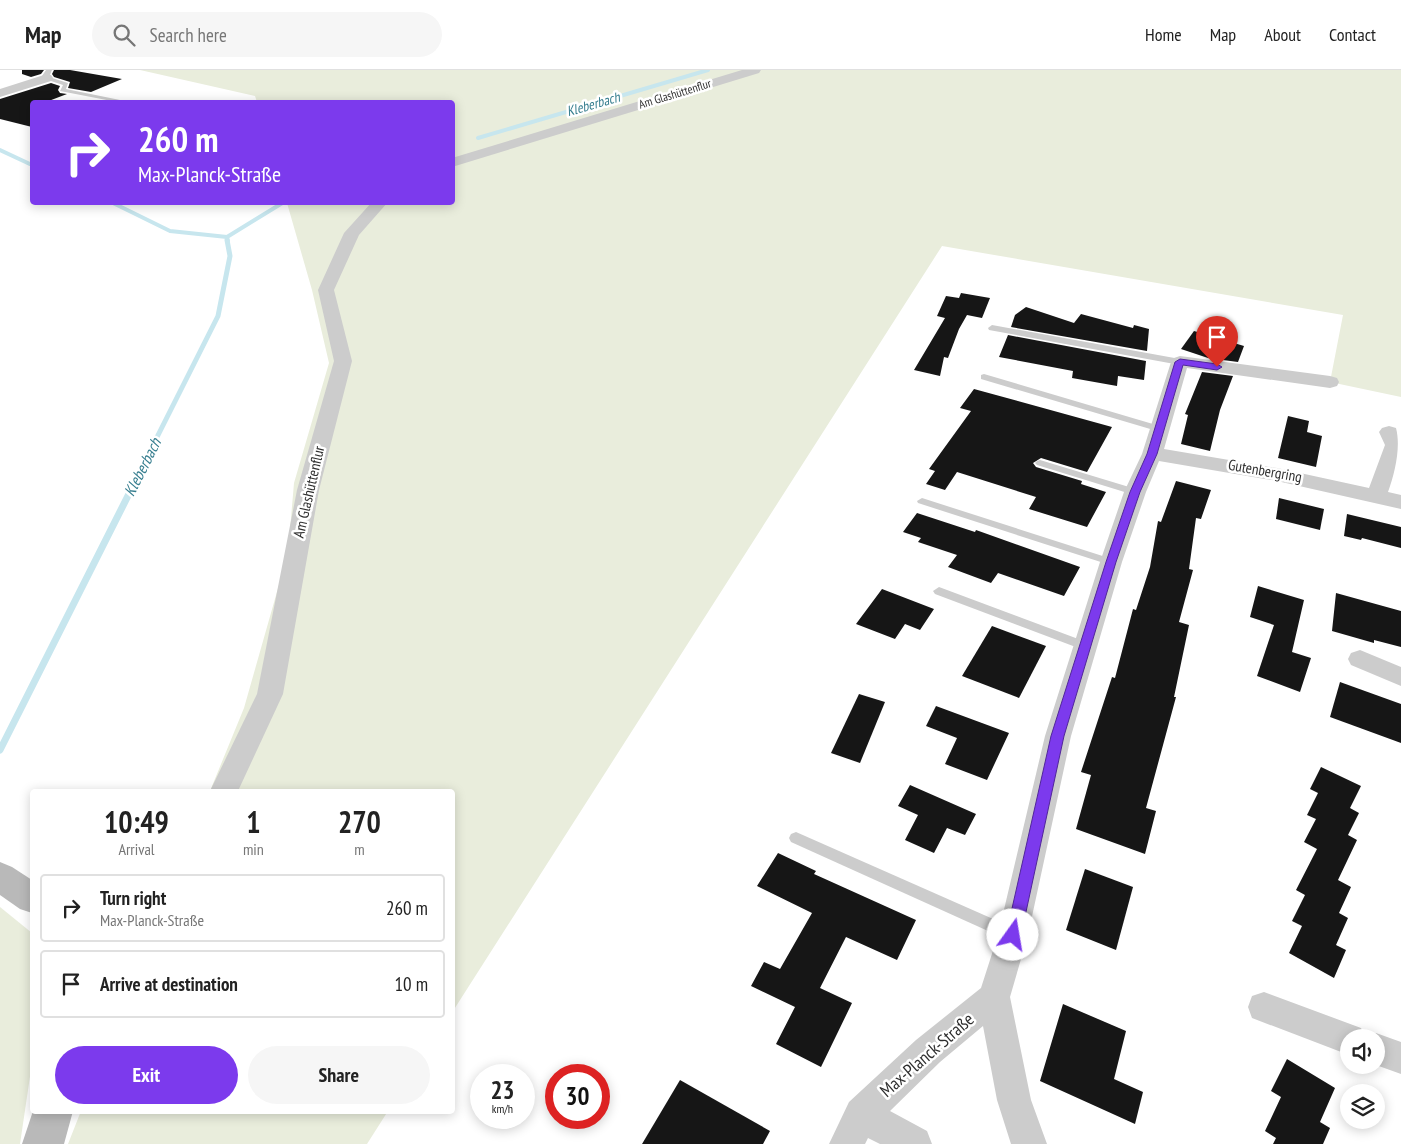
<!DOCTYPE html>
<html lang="en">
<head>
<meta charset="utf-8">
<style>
  body { margin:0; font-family:"PT Sans Narrow",sans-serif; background:#f6f6f6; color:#222; height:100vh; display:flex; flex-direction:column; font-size:19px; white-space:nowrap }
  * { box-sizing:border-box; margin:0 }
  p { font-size:16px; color:#767676 }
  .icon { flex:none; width:28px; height:28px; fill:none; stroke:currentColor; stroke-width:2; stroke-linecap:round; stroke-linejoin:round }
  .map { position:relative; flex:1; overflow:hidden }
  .panel { position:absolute; left:30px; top:719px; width:425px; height:325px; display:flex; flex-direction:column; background:#fff; border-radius:5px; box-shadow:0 2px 12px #0003 }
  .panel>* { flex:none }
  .hud { position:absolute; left:30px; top:30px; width:425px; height:105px; border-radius:5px; box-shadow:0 2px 12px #0003; background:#7c3aed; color:#fff; overflow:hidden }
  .buttons { position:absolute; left:1340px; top:959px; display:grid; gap:10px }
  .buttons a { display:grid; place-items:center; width:45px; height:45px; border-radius:50%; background:#fff; box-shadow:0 2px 12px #0003; font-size:25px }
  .speed { position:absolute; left:470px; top:994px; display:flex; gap:10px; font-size:25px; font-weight:700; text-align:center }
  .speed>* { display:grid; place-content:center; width:65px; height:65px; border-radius:50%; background:#fff; box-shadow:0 2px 12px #0003; line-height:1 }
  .speed small { font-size:12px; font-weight:400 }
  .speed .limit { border:8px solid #d22; background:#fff; color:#111 }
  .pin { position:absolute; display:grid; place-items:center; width:42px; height:42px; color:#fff; margin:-51px -21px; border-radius:50% 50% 50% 0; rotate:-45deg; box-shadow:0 0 5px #0007 }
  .pin .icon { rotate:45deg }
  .me { position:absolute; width:55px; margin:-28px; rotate:13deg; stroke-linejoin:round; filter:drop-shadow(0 0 4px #0008) }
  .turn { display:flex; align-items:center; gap:18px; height:105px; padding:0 25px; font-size:22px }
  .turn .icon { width:65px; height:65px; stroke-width:2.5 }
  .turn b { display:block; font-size:35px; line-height:42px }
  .eta { display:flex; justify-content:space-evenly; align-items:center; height:85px; text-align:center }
  .eta b { font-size:30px; font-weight:700; line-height:35px }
  .button { display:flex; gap:10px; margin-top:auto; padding:10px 25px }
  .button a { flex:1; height:58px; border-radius:30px; background:#7c3aed; color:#fff; font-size:20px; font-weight:700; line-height:58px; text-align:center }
  .button a+a { background:#f6f6f6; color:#222 }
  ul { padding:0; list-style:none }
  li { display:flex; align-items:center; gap:15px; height:68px; margin:0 10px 8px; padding:0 15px; border:2px solid #e0e0e0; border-radius:5px }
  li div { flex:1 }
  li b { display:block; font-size:19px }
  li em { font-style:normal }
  header { display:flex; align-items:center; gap:30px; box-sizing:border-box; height:70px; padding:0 25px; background:#fff; border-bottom:1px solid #e0e0e0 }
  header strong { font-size:24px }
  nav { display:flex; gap:28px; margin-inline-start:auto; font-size:18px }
  .search { width:350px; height:45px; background:#f6f6f6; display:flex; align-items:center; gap:12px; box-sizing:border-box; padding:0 18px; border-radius:28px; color:#767676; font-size:19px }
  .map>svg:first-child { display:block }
  .green { fill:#e9eddc }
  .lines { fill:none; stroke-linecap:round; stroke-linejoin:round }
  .stream-far2 { stroke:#c7e6ee; stroke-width:4 }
  .stream-far1 { stroke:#c7e6ee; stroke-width:5 }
  .stream { stroke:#c7e6ee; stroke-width:7 }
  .building { fill:#161616 }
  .lane { fill:#ccc; fill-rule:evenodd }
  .street { fill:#ccc; fill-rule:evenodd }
  .secondary { fill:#b9b9b9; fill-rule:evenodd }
  .route { fill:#7c3aed; stroke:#51269a }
  .labels { text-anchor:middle; stroke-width:5; stroke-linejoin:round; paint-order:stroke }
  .far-street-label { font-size:12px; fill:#2f2f2f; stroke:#fff }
  .far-water-label { font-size:14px; font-style:italic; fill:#367e8f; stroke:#fff }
  .street-label { font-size:15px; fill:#2f2f2f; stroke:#fff }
  .water-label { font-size:16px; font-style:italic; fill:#367e8f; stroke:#fff }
  .near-street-label { font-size:18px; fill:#2f2f2f; stroke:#fff }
</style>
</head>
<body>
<header>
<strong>Map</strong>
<div class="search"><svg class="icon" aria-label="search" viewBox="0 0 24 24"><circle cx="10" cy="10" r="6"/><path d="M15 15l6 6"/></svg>Search here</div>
<nav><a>Home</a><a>Map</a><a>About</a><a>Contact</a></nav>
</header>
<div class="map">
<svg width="1401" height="1074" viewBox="0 0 1401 1074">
  <rect width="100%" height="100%" fill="#fff"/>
  <g class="green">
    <path d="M140 0H1401V327L1330 312 1343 245 942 176 453 941 452 721H210L244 638 288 483 294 413 329 293 312 220 287 133 452 132V32H257L255 26Z"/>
    <path d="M0 837 32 863V993L20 1074H0Z"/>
    <path d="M81 1041H388L367 1074H68Z"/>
  </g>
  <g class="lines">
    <g class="stream-far2">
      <path d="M478 68 708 0"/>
      <path d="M0 80 32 95"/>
      <path d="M111 132 170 161 227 167"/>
      <path d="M227 167 284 132"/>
      <path d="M227 167 228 171"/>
    </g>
    <path class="stream-far1" d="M143 395 218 246 230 186 227 170"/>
    <path class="stream" d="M0 680 144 394"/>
  </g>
  <g class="building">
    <path d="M22 0H44L41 4 31 7 22 4Z"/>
    <path d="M54 0H70L122 9 91 22 68 18 70 12 54 7 52 4Z"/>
    <path d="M51 13 60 16 58 20 60 23 67 24 46 32H32V57L0 49V29Z"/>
    <path d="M961 223 990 228 982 248 967 245 959 259 948 288 944 287 940 306 914 300 945 248 937 246 946 226 959 228Z"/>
    <path d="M1026 237 1074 253 1081 244 1133 258 1134 255 1149 259 1147 281 1011 257 1015 245Z"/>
    <path d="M1194 261 1244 276 1238 292 1208 288 1181 279Z"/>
    <path d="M1008 265 1146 291 1144 310 1118 306 1117 316 1072 308 1073 301 999 287Z"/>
    <path d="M1202 302 1233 306 1220 340 1210 381 1181 374 1188 345 1185 344Z"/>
    <path d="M974 319 1112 357 1087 402 1041 388 1033 393 1036 397 1082 411 1081 414 1106 422 1087 457 1029 439 1036 427 957 402 945 420 926 414 935 401 929 399 971 341 960 338Z"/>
    <path d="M1288 346 1309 351 1307 362 1322 366 1316 397 1278 388Z"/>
    <path d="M1176 411 1211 420 1201 449 1196 448 1189 499 1193 500 1179 552 1189 555 1174 627H1176L1146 738 1156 741 1145 784 1076 759 1091 705 1081 702 1112 607 1115 608 1133 539 1136 540 1150 497 1158 451 1161 452Z"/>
    <path d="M1279 428 1324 439 1320 460 1276 449Z"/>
    <path d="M917 443 975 462 976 460 1080 497 1064 526 998 503 991 513 948 497 957 485 918 472 921 468 903 462Z"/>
    <path d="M1347 444 1401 457V478L1362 468 1361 470 1344 466Z"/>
    <path d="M1258 516 1304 530 1292 582 1311 588 1300 622 1257 606 1274 555 1250 547Z"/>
    <path d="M882 519 934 539 920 560 905 554 895 569 856 554Z"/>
    <path d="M1336 523 1401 541V577L1374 570V573L1332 561Z"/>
    <path d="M992 556 1046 576 1019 628 962 606Z"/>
    <path d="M1340 612 1401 634V673L1330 647Z"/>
    <path d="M859 624 885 632 860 693 831 683Z"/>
    <path d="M936 636 1009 663 987 710 945 694 957 668 926 656Z"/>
    <path d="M1321 697 1361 716 1350 738 1359 743 1348 765 1357 770 1338 810 1351 817 1339 843 1348 848 1336 875 1346 880 1334 908 1289 883 1302 856 1292 851 1305 825 1296 820 1317 779 1304 772 1316 749 1307 745 1318 723 1310 719Z"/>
    <path d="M910 715 976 744 965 765 947 758 934 783 905 770 918 745 898 736Z"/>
    <path d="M778 783 816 801 814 804 916 850 897 890 846 867 820 918 852 933 821 997 776 974 795 937 751 916 764 892 780 899 812 843 757 816Z"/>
    <path d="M1085 799 1133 817 1116 880 1066 860Z"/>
    <path d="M1063 934 1126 961 1114 1009 1143 1022 1135 1054 1040 1011Z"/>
    <path d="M1287 989 1335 1018 1320 1052 1330 1058 1323 1074H1273L1276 1068 1265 1061 1281 1027 1271 1021Z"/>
    <path d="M680 1010 770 1061 763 1074H642Z"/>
  </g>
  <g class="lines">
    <g class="lane">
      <path d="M46 0H52L49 7 68 13 66 19 120 30 117 32 60 21 63 15 45 9 42 6Z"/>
      <path d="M992 255 1180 289 1184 292 1180 295 989 260 988 258Z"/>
      <path d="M984 304 1163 357 1165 359 1163 361H1157L981 309V305Z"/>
      <path d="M1040 390 1139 420 1140 422 1139 424H1131L1037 395 1035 393 1037 391Z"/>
      <path d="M922 428 1115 490 1116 492 1115 494H1107L918 433 917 431Z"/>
      <path d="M939 517 1089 573 1091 576 1089 579H1081L935 524 933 521Z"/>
      <path d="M796 762 1018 860 1020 865 1018 870 1013 872 1008 870 791 772 789 768 791 764Z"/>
    </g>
    <g class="street">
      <path d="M742 0H761L759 3 452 97V88Z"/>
      <path d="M47 4 51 5 53 8 51 11 0 27V19Z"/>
      <path d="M372 132H388L359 165 334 220 352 291 319 420 283 624 238 721H210L257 624 297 420 334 291 318 220 344 163Z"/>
      <path d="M1180 286 1330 306 1337 308 1339 312 1337 316 1330 318 1187 298 1164 379 1277 398 1369 418 1385 375 1379 362 1382 358 1389 356 1396 358C1401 377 1395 403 1388 422L1401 425V439L1277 411 1159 391 1146 422 1122 492 1071 666 1028 865 1010 927 1031 1030 1047 1074H1011L997 1030 983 956 940 992 890 1041 927 1061 932 1074H880L868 1068 865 1074H829L849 1032 916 970 981 918 998 865 1045 666 1100 492 1124 422 1142 384 1171 292 1174 288Z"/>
      <path d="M1360 580 1401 597V616L1351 595 1348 589 1351 583Z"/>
      <path d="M1264 922 1361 958 1365 967 1376 963 1401 972V1004L1376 995V968H1349V985L1252 948 1248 937 1252 926Z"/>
    </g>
    <g class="secondary">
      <path d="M0 792 12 797 32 810V843L20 839 0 825Z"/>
      <path d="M33 1041H73L64 1074H22Z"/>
    </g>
  </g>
  <path class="route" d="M1180 289 1217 294 1222 297 1217 300 1183 295 1157 384 1140 422 1116 492 1064 666 1021 865 1018 870 1013 872 1008 870 1006 865 1051 666 1106 492 1130 422 1147 384 1175 292Z"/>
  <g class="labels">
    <g class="far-street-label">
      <text transform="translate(675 24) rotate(-17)" y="4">Am Glashüttenflur</text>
    </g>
    <g class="far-water-label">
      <text transform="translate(593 34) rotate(-16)" y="5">Kleberbach</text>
    </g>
    <g class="street-label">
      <text transform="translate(1265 401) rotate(10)" y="5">Gutenbergring</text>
      <text transform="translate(309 422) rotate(-77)" y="5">Am Glashüttenflur</text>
    </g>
    <g class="water-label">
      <text transform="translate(142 397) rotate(-63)" y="6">Kleberbach</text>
    </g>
    <g class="near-street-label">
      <text transform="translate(927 985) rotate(-41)" y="6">Max-Planck-Straße</text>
    </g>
  </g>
</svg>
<div class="buttons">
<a><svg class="icon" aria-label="sound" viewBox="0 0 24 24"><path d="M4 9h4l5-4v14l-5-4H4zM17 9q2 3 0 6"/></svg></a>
<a><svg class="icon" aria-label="layers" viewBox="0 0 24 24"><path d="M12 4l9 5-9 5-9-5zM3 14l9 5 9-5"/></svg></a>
</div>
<div class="speed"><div>23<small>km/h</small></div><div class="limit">30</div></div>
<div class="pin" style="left:1217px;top:297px;background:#d93025"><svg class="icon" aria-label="arrive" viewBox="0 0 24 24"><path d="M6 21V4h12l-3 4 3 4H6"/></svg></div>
<svg class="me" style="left:1013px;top:865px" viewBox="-20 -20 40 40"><circle r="19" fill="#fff"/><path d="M0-13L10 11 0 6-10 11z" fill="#7c3aed"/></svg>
<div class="hud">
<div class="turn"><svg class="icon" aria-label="right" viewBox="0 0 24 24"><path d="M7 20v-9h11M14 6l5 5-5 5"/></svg><div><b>260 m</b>Max-Planck-Straße</div></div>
</div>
<section class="panel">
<div class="eta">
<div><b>10:49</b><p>Arrival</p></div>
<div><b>1</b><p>min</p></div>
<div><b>270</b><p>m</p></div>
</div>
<ul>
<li><svg class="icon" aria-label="right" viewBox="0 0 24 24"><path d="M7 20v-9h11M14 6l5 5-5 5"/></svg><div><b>Turn right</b><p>Max-Planck-Straße</p></div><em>260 m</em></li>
<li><svg class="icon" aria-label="arrive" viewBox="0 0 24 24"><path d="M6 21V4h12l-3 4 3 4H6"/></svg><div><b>Arrive at destination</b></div><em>10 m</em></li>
</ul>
<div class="button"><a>Exit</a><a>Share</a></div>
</section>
</div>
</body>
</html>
